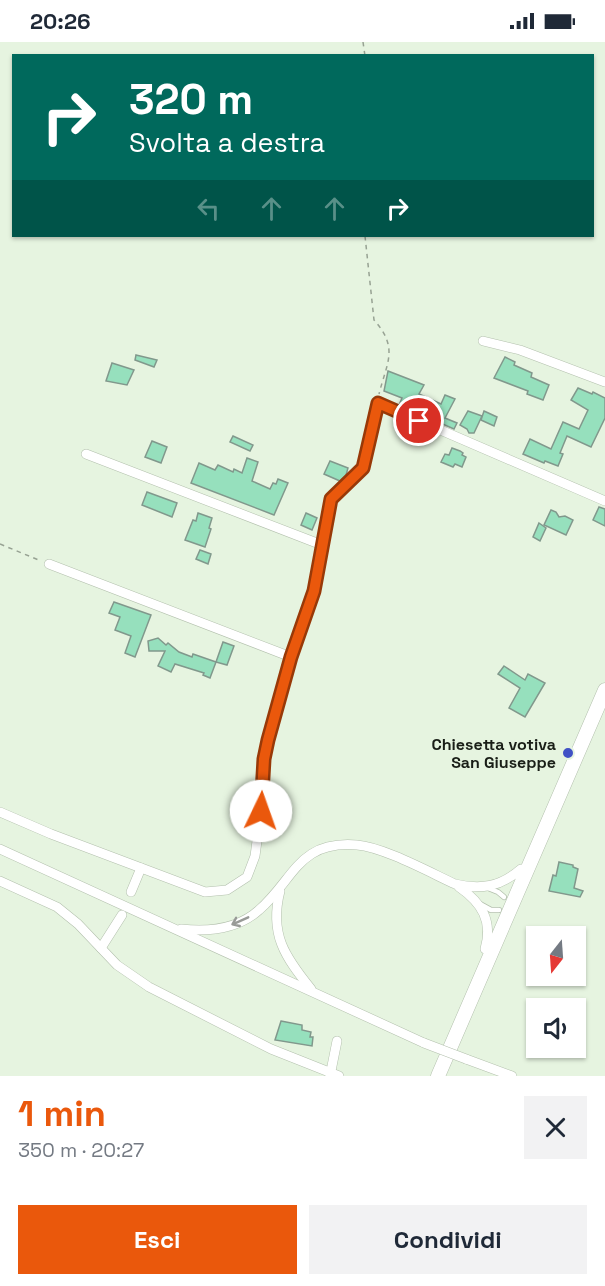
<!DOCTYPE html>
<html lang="it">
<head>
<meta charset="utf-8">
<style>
  body { margin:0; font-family:"Space Grotesk",sans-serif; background:#f2f2f3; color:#1f2937; height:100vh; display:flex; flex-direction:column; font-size:22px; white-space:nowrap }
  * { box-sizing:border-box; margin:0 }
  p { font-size:20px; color:#747a83 }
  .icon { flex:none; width:33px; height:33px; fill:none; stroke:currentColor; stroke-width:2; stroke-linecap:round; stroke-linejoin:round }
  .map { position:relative; height:1034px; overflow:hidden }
  .side { display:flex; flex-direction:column; background:#fff; flex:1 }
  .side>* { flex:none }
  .banner { position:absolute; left:12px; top:12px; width:582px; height:183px; border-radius:0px; box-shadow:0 2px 4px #0004; background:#00695c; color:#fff; overflow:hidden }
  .needle { width:39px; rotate:197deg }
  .tools { position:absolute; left:526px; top:884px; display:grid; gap:12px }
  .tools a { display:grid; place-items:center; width:60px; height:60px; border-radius:0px; background:#fff; box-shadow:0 2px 4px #0004; font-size:30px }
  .pin { position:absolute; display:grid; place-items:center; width:51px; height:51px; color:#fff; margin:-26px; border:3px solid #fff; border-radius:50%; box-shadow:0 2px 6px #0007 }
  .me { position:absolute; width:66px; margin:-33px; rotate:3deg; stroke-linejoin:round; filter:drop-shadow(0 0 4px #0008) }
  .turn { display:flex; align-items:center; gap:21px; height:126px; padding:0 18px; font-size:27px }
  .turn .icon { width:78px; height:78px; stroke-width:2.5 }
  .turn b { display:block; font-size:42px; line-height:51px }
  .lanes { display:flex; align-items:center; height:57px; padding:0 18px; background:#0003; justify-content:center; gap:30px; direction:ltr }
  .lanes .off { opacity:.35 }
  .round { display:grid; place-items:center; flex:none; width:63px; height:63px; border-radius:0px; background:#f2f2f3 }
  .head { display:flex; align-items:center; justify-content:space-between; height:102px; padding:0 18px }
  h1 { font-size:36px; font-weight:700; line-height:45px; color:#ea580c }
  .action { display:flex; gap:12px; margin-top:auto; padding:12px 18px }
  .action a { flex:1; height:69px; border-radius:0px; background:#ea580c; color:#fff; font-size:24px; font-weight:700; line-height:69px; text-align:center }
  .action a+a { background:#f2f2f3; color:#1f2937 }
  .status { display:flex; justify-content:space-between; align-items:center; height:42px; padding:0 30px; background:#fff; direction:ltr }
  .status svg { height:16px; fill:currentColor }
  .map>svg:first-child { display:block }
  .building { fill:#96e0bd; stroke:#81988c; stroke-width:1.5 }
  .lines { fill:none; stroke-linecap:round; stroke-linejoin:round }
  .service-casing { stroke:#b3c0ad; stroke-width:6 }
  .minor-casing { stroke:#b3c0ad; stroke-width:10 }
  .secondary-casing { stroke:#b3c0ad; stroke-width:15 }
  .path { stroke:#97a293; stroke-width:1.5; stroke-dasharray:4.5 4.5; stroke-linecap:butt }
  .service { stroke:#fff; stroke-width:4.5 }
  .minor { stroke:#fff; stroke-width:9 }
  .secondary { stroke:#fff; stroke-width:14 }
  .minor-bridge-casing { stroke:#b3c0ad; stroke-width:10; stroke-linecap:butt }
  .minor-bridge { stroke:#fff; stroke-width:9 }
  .oneway { stroke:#989a97 }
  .route-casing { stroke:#983908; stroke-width:15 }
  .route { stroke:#ea580c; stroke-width:10 }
  .poi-dot { fill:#4051c5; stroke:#e6f4e0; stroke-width:2 }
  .labels { text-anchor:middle; stroke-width:4.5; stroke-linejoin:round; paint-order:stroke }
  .poi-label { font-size:16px; font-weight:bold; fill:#191e17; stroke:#e6f4e0; text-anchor:end }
</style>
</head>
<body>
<div class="status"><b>20:26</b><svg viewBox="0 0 49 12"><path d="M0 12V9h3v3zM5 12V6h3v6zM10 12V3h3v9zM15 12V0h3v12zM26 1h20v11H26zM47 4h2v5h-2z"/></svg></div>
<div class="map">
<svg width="605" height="1034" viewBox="0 0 605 1034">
  <rect width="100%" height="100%" fill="#e6f4e0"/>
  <g class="building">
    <path d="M136 313 157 318 154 325 135 318Z"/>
    <path d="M505 315 515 320 514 323 532 331 531 335 549 343 543 358 527 352 528 349 494 336Z"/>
    <path d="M112 321 134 328 127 343 106 339Z"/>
    <path d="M388 329 424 343 419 352 441 362 445 353 455 357 445 376 457 381 454 387 399 363 402 356 384 349Z"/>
    <path d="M578 346 592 352 593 350 605 356V376L591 405 567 394 560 411 563 412 558 424 545 419 544 421 523 412 530 397 551 407 563 380 579 387 588 368 571 358Z"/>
    <path d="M468 369 482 374 474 391H469L467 387 460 383Z"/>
    <path d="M484 369 497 375 494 384 481 378Z"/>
    <path d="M233 394 253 403 250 409 230 400Z"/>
    <path d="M152 399 167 405 161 421 145 415Z"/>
    <path d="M452 406 460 409 463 411 462 413 466 415 462 425 455 422 453 425 441 420 445 412 449 413Z"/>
    <path d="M247 416 258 420 252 439 270 447 273 441 276 442 278 437 288 441 274 473 191 441 199 421 215 428 218 423 233 430 234 427 242 431Z"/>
    <path d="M330 419 348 426 346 433 340 439 324 432Z"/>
    <path d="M147 450 177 461 172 475 142 463Z"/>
    <path d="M599 465 605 467V484L593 478Z"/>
    <path d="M551 468 556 470 559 475 565 474 573 478 566 493 544 483Z"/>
    <path d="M198 471 212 476 209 486 211 487 205 505 185 498 193 478 196 479Z"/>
    <path d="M306 471 317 476 312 488 301 483Z"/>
    <path d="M539 481 546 486 540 499 533 495Z"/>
    <path d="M200 508 211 512 208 522 196 517Z"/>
    <path d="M114 560 151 573 135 615 125 611 131 594 115 588 120 575 109 571Z"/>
    <path d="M158 596 166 603 168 601 179 610 192 615 193 612 216 620 210 636 203 633 204 631 175 622 171 630 158 624 165 609H149L148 599Z"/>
    <path d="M223 600 234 604 227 623 216 620Z"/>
    <path d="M504 624 525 638 528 632 545 641 525 675 509 666 520 646 498 632Z"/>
    <path d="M559 820 573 823V825L578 827 574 846 583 849 580 855 549 849 553 833 556 834Z"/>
    <path d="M281 979 302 983V988L311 990 310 995H313L312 1004 275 998Z"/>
  </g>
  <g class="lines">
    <g class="service-casing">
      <g id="service">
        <path d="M488 846 498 850 504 855"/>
        <path d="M480 862 491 868H499"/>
      </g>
    </g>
    <g class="minor-casing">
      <g id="minor">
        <path d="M483 299 520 308 605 340"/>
        <path d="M86 412 322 503"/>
        <path d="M49 522 291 615"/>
        <path d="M0 770 51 792 205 850 227 848 247 835 255 814 261 769 264 717 291 615 314 548 331 457 363 426 378 361 605 459"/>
        <path d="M0 807 424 1001"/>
        <path d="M0 839 57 865 78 882 117 923 149 945 271 1007 339 1034"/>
        <path d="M459 845C482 861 493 879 485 907"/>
        <path d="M280 849C269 892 285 915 311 947"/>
        <path d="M131 850 141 826"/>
        <path d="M181 887C208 890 238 887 259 868 294 838 298 798 357 803 383 805 429 830 455 842 481 848 500 845 521 827"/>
        <path d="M101 906 122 873"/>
        <path d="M466 1017 512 1034"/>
        <path d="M330 1034 337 999"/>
      </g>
    </g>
    <g class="secondary-casing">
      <path id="secondary" d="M438 1034 605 648"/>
    </g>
    <g class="path">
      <path d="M363 0 365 14"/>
      <path d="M365 194 374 278C399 306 387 320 379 352"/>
      <path d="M0 502 41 519"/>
    </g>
    <use href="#service" class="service"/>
    <use href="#minor" class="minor"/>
    <use href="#secondary" class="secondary"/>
    <g class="minor-bridge-casing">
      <path id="minor-bridge" d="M424 1001 466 1017"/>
    </g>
    <use href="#minor-bridge" class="minor-bridge"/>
  </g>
  <defs><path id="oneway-shaft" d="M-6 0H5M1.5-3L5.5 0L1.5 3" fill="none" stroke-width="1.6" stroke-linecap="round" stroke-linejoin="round" transform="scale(1.5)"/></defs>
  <use class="oneway" href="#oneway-shaft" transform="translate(240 879) rotate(156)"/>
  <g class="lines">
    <g class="route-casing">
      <path id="route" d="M261 769 264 717 268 698 291 615 314 549 331 457 363 426 378 361 419 379"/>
    </g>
    <use href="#route" class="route"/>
  </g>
  <circle class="poi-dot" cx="568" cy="711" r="6"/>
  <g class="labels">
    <g class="poi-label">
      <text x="556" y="708">Chiesetta votiva<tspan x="556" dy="18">San Giuseppe</tspan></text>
    </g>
  </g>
</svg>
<div class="tools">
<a><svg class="needle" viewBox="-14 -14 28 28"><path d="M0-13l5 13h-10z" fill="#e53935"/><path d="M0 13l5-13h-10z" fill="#747a83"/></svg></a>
<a><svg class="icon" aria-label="sound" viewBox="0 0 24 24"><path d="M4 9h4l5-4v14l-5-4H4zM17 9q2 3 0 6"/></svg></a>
</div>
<div class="pin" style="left:419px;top:379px;background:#d93025"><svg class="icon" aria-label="arrive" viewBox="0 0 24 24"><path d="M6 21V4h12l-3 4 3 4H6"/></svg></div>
<svg class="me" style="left:261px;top:769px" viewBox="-20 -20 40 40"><circle r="19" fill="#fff"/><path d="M0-13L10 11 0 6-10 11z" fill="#ea580c"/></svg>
<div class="banner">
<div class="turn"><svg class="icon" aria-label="right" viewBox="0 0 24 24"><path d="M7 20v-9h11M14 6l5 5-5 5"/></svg><div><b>320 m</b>Svolta a destra</div></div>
<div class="lanes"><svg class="icon off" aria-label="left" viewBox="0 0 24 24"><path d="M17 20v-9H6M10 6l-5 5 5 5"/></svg><svg class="icon off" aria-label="ahead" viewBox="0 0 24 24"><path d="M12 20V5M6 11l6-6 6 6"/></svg><svg class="icon off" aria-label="ahead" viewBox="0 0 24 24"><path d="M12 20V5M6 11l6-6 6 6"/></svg><svg class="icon" aria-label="right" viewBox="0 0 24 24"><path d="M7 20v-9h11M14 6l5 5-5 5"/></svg></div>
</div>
</div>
<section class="side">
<div class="head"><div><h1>1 min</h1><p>350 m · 20:27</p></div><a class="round"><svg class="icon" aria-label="close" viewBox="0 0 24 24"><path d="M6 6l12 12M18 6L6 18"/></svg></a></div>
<div class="action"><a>Esci</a><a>Condividi</a></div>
</section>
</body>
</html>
